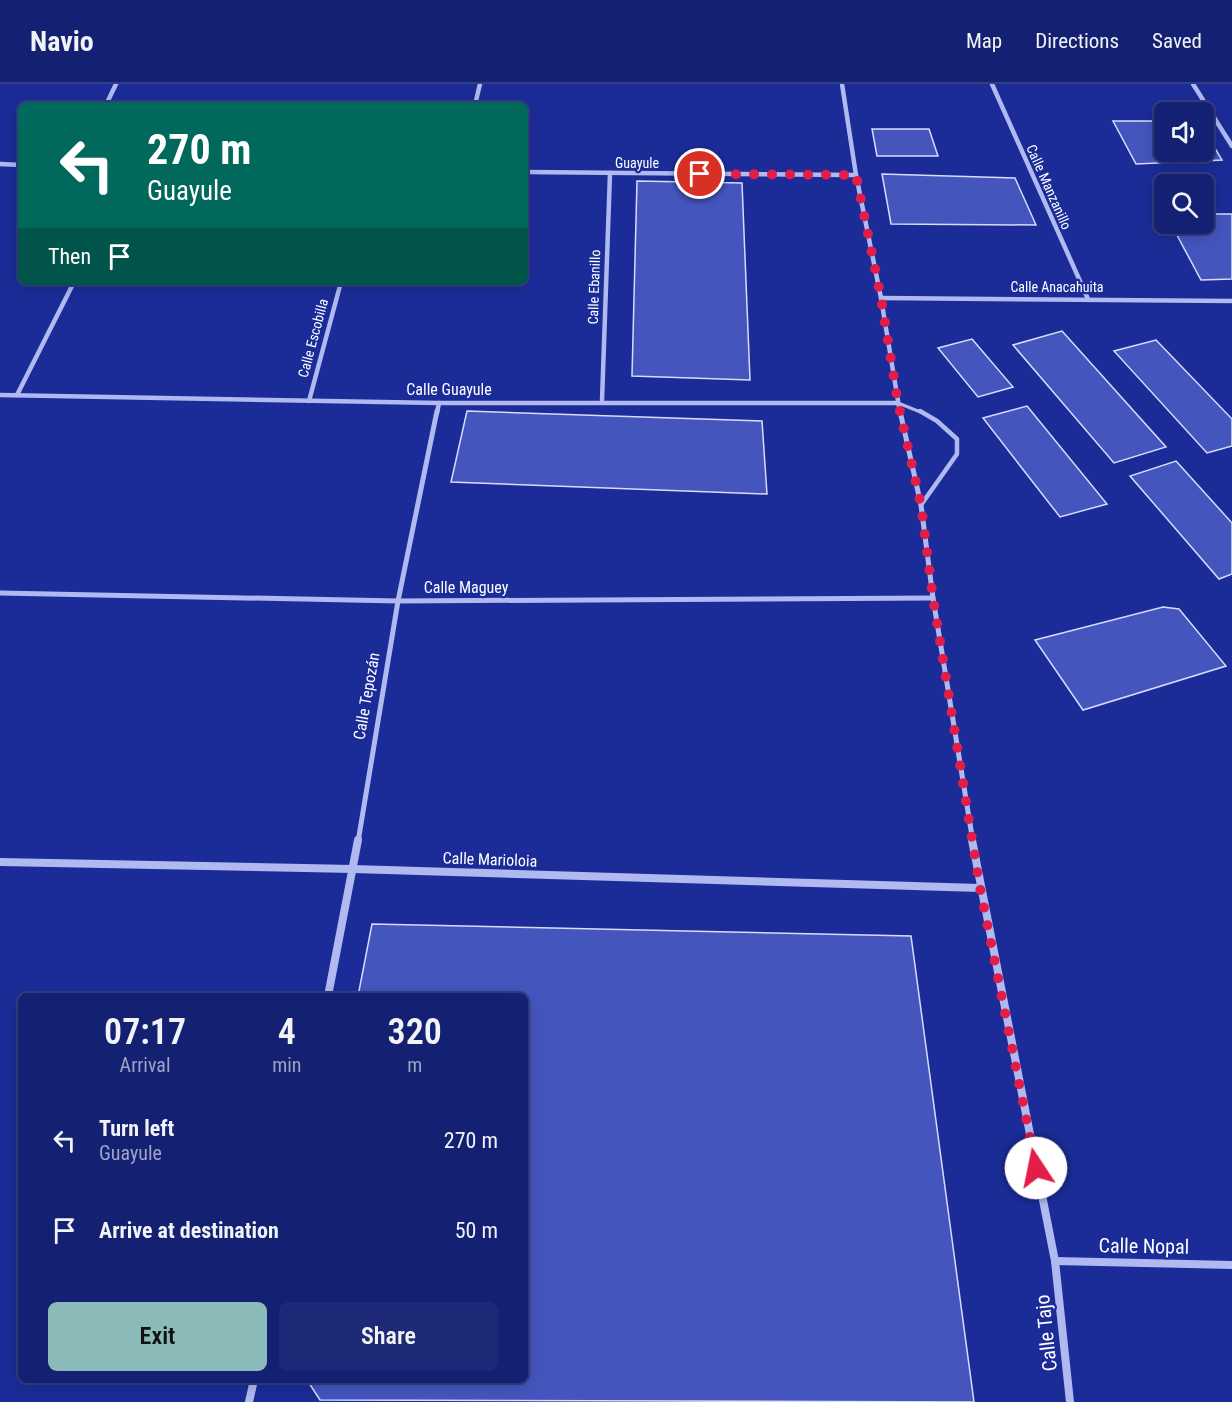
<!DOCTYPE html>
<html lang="en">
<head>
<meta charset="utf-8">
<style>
  body { margin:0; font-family:"Roboto Condensed",sans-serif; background:#1d2977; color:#f1f3f6; height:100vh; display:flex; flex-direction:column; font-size:22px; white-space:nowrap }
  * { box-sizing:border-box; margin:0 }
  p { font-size:20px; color:#9da3c4 }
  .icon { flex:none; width:33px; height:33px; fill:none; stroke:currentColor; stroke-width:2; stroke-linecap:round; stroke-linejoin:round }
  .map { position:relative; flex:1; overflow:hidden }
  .details { position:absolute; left:18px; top:909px; width:510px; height:390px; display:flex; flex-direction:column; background:#142172; border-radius:9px; box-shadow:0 3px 15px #0003,0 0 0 2px #333e84 }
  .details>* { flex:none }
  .top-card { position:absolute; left:18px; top:18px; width:510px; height:183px; border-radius:9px; box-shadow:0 3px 15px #0003,0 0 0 2px #333e84; background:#00695c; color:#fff; overflow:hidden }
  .tools { position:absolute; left:1154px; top:18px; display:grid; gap:12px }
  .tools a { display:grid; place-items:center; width:60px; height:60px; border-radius:9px; background:#142172; box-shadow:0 3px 15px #0003,0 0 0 2px #333e84; font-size:30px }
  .pin { position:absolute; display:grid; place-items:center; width:51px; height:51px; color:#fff; margin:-26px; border:3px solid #fff; border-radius:50%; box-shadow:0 2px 6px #0007 }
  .me { position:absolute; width:66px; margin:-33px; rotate:349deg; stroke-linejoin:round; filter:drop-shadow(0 0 4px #0008) }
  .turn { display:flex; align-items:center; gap:21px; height:126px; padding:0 30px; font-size:27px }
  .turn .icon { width:78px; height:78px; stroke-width:2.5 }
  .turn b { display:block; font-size:42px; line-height:51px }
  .then { display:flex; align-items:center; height:57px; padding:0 30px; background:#0003; gap:12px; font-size:22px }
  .eta { display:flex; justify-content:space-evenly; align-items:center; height:102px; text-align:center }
  .eta b { font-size:36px; font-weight:600; line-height:42px }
  .button { display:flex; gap:12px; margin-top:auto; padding:12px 30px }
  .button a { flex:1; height:69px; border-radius:9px; background:#8bbbb9; color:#111; font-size:24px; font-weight:600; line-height:69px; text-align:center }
  .button a+a { background:#1d2977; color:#f1f3f6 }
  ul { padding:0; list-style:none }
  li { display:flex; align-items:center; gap:18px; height:90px; padding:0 30px }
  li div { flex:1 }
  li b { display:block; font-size:22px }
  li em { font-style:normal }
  header { display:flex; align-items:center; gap:36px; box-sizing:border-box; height:84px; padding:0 30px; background:#142172; border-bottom:2px solid #333e84 }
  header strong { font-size:28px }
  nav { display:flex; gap:33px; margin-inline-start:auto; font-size:21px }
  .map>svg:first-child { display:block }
  .building { fill:#4455be; stroke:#d7dcfb; stroke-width:1.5 }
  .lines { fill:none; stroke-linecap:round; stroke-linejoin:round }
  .service-far1 { stroke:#b0b9f0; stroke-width:3 }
  .service { stroke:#b0b9f0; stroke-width:4.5 }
  .minor-far2 { stroke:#b0b9f0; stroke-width:4.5 }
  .minor-far1 { stroke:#b0b9f0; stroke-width:5 }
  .minor { stroke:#b0b9f0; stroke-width:8 }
  .route { stroke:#e11d48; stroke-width:10; stroke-dasharray:0 18 }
  .labels { text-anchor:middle; stroke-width:4.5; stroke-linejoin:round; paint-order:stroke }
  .far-street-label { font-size:14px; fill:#fff; stroke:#1b2c98 }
  .street-label { font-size:16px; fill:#fff; stroke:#1b2c98 }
  .near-street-label { font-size:20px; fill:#fff; stroke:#1b2c98 }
</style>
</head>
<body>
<header>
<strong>Navio</strong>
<nav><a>Map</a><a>Directions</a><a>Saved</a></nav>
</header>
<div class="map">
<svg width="1232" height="1318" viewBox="0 0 1232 1318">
  <rect width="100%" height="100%" fill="#1b2c98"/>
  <g class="building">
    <path d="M1113 37H1164V68H1203V44L1222 76 1136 80Z"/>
    <path d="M872 45H929L938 72H877Z"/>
    <path d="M882 90 1015 94 1036 141 891 140Z"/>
    <path d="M637 97 742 99 750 296 632 292Z"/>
    <path d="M1203 130H1232V195L1201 196 1171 140H1203Z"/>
    <path d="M1062 247 1166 363 1114 379 1013 261Z"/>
    <path d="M972 255 1013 303 978 313 938 264Z"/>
    <path d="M1156 256 1232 335V362L1207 369 1114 267Z"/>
    <path d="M1027 322 1107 420 1060 433 983 334Z"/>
    <path d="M467 327 762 337 767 410 451 398Z"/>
    <path d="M1176 377 1232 439V490L1219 495 1130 392Z"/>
    <path d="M1163 523 1179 525 1226 582 1083 626 1035 556Z"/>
    <path d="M372 840 911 852 974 1318 320 1316 307 1296H525V912H358Z"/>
  </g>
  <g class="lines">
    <path class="service-far1" d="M898 319 923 329"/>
    <path class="service" d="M920 327 937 337 957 355V370L921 421"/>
    <g class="minor-far2">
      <path d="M842 0 856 91 881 214 900 329"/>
      <path d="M992 0 1088 215"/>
      <path d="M1193 0 1232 62"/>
      <path d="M106 21 116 0"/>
      <path d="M475 21 480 0"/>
      <path d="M0 80 21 81"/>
      <path d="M525 88 856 91"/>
      <path d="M881 214 1232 217"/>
      <path d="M0 311 439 319H898"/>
      <path d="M17 311 74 198"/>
      <path d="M309 317 341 198"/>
      <path d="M602 317 610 89"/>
      <path d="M437 329 439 319"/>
    </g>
    <g class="minor-far1">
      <path d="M900 327 921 421 933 514 973 758"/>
      <path d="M0 509 398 517 933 514"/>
      <path d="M358 758 398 517 437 327"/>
    </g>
    <g class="minor">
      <path d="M972 756 1055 1177 1070 1318"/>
      <path d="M0 778 353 785 980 804"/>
      <path d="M328 912 358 756"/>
      <path d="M1055 1177 1232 1181"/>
      <path d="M249 1318 254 1296"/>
    </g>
  </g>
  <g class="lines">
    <path class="route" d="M700 90 856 91 881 214 898 319 921 421 933 514 980 804 1036 1084"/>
  </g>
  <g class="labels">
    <g class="far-street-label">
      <text x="637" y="84">Guayule</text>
      <text transform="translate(1049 103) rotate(66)" y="5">Calle Manzanillo</text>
      <text transform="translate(594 203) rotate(-88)" y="5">Calle Ebanillo</text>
      <text x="1057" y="208">Calle Anacahuita</text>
      <text transform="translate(313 254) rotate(-75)" y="5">Calle Escobilla</text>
    </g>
    <g class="street-label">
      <text x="449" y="311">Calle Guayule</text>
      <text x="466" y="509">Calle Maguey</text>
      <text transform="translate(366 612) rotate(-80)" y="6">Calle Tepozán</text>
      <text transform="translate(490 775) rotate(2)" y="6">Calle Marioloia</text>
    </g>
    <g class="near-street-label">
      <text transform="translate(1144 1162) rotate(1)" y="7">Calle Nopal</text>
      <text transform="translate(1046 1249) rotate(-96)" y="7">Calle Tajo</text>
    </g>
  </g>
</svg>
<div class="tools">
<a><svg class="icon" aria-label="sound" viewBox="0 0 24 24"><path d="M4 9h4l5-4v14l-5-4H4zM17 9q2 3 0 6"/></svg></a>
<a><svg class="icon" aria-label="search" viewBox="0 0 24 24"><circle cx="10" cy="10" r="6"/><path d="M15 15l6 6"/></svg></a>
</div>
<div class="pin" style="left:700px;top:90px;background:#d93025"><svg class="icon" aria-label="arrive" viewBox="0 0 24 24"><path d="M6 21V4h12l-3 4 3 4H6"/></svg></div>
<svg class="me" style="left:1036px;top:1084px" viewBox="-20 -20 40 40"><circle r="19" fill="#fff"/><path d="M0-13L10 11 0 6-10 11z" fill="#e11d48"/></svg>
<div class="top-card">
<div class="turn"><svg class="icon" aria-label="left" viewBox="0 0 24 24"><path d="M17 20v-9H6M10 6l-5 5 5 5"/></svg><div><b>270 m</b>Guayule</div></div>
<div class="then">Then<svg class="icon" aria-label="arrive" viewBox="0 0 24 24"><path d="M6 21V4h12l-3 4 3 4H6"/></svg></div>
</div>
<section class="details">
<div class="eta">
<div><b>07:17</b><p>Arrival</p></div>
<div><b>4</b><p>min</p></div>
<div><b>320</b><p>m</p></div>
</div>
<ul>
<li><svg class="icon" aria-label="left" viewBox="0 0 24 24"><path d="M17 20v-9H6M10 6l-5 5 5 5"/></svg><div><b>Turn left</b><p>Guayule</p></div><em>270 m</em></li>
<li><svg class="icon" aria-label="arrive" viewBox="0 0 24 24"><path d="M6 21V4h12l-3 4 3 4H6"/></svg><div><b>Arrive at destination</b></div><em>50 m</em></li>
</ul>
<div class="button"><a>Exit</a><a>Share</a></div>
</section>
</div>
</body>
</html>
